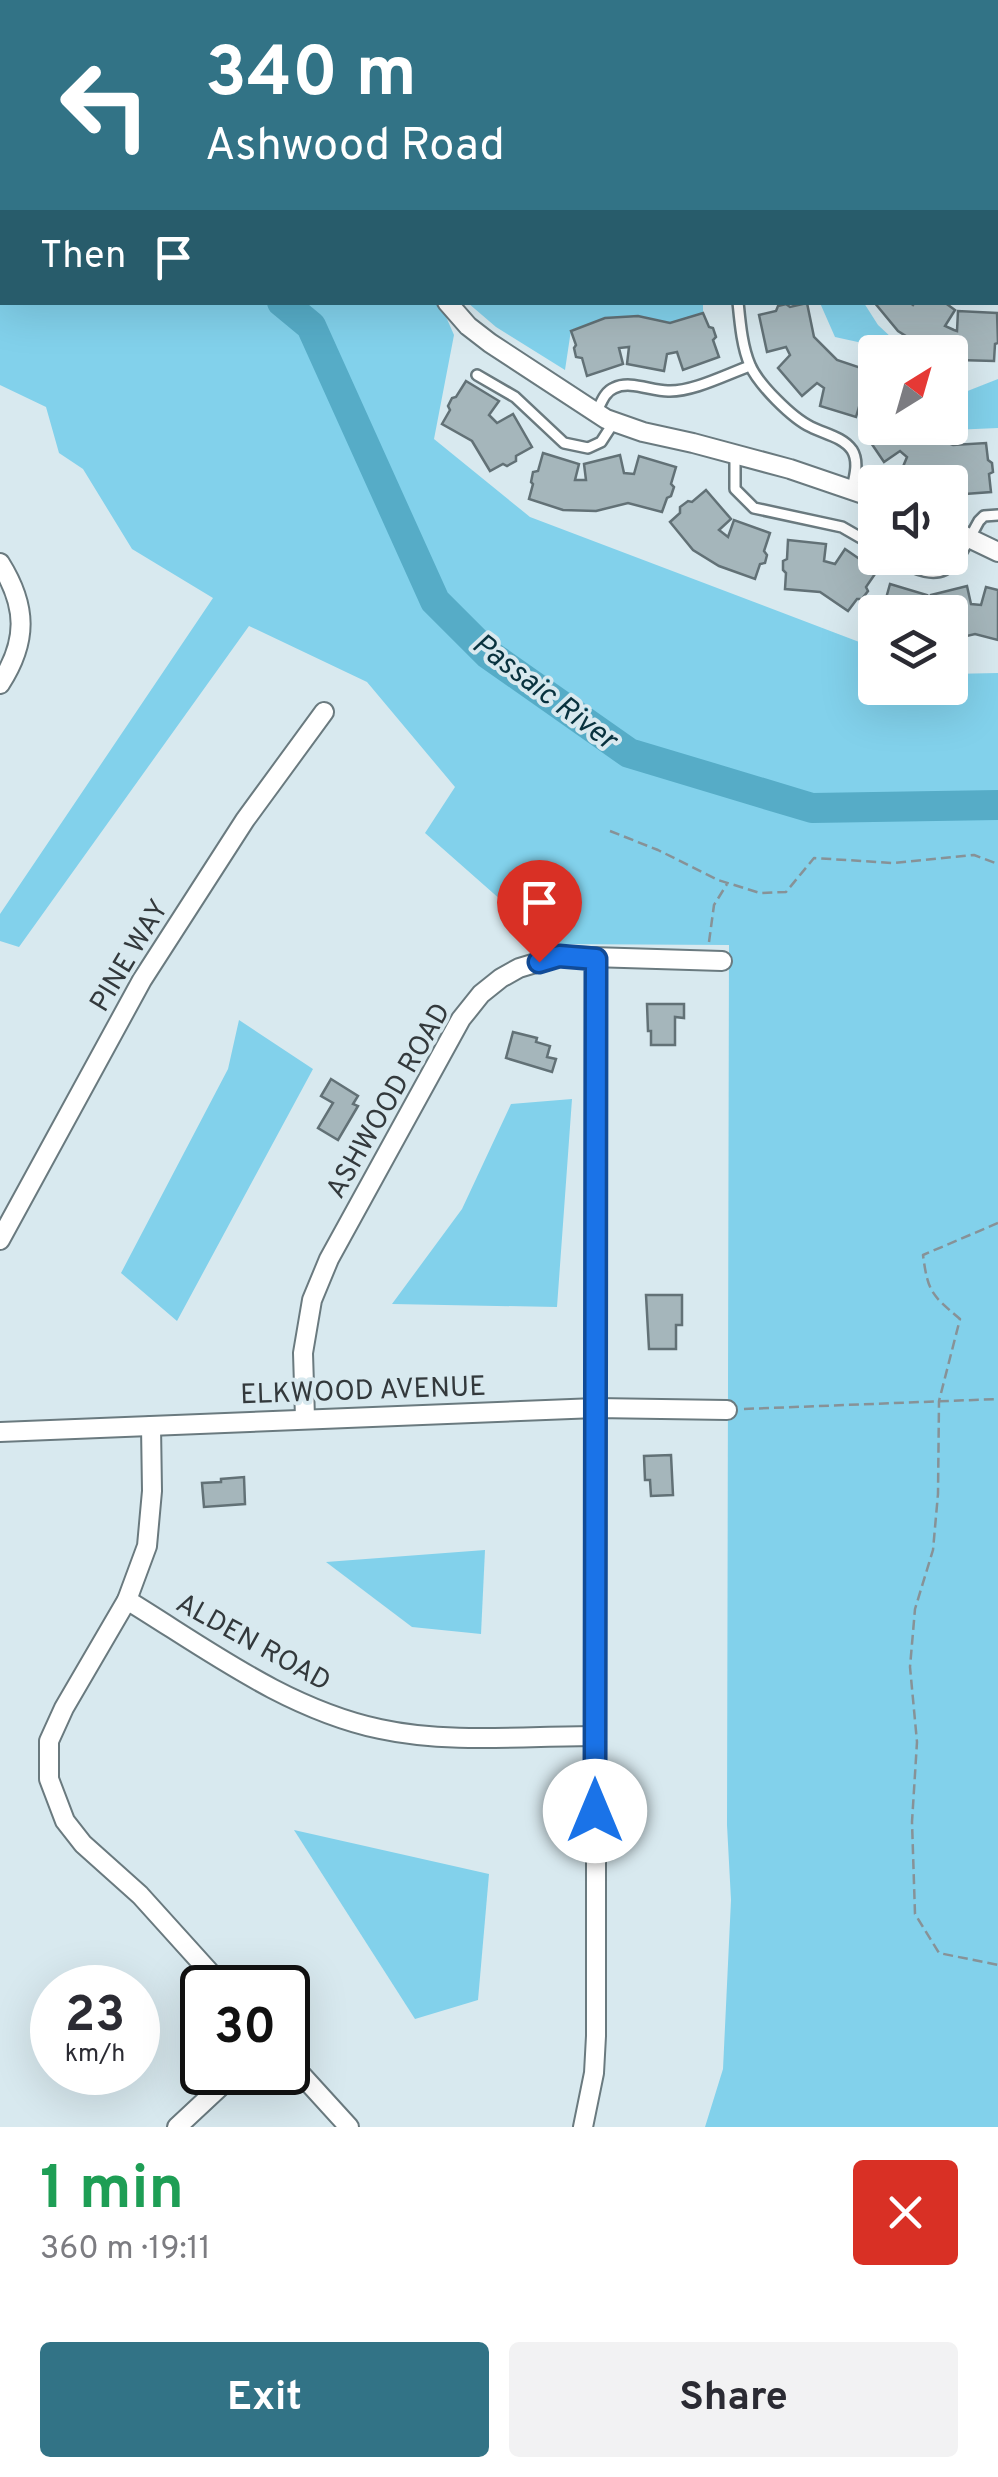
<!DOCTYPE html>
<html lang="en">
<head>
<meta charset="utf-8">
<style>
  body { margin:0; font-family:Overpass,sans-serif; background:#f2f2f3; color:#2b2b33; height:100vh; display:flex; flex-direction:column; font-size:38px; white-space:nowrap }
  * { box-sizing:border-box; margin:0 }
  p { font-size:32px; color:#7c7c81 }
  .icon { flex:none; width:55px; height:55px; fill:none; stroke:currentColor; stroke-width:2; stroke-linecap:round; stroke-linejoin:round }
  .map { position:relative; height:2127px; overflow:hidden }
  .side { display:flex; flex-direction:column; background:#fff; flex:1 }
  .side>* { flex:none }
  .hud { position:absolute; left:0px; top:0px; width:1000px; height:305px; box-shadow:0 10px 40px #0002; background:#327386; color:#fff; overflow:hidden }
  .needle { width:65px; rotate:37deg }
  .controls { position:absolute; left:858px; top:335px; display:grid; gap:20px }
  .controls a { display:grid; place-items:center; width:110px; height:110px; border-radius:10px; background:#fff; box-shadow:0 10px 40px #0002; font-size:50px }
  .speed { position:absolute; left:30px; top:1965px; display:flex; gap:20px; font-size:50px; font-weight:700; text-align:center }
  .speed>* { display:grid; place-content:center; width:130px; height:130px; border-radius:50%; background:#fff; box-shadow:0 10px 40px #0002; line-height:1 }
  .speed small { font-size:25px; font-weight:400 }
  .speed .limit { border:5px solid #111; border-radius:15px; background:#fff; color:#111 }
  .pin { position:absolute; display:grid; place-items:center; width:85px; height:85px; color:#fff; margin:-102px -42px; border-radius:50% 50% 50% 0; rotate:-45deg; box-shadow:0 0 10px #0007 }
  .pin .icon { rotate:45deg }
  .me { position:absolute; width:110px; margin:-55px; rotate:0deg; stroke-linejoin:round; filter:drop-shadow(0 0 8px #0008) }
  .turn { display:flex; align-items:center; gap:35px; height:210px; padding:0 40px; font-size:45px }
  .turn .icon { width:130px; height:130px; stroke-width:2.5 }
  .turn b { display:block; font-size:70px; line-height:85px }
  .then { display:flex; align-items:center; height:95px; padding:0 40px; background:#0003; gap:20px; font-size:38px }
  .round { display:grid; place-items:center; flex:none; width:105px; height:105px; border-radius:10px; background:#f2f2f3 }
  .overview { display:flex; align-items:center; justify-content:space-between; height:170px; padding:0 40px }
  h1 { font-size:60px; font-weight:700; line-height:75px; color:#1e9e55 }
  .cta { display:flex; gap:20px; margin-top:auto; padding:20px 40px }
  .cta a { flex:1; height:115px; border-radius:10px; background:#327386; color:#fff; font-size:40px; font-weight:700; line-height:115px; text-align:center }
  .cta a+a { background:#f2f2f3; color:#2b2b33 }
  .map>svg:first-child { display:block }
  .green { fill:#82d1eb }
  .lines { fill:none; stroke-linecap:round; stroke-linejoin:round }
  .river { stroke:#56acc7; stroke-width:30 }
  .building { fill:#a5b6bb; stroke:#627176; stroke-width:2.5 }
  .service-casing { stroke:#6a7a7f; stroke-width:14 }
  .minor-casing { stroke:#6a7a7f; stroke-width:22 }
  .path { stroke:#879297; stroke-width:2.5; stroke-dasharray:10 5; stroke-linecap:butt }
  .service { stroke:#fff; stroke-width:9 }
  .minor { stroke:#fff; stroke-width:18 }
  .route-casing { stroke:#114b97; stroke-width:25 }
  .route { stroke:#1a73e8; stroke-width:18 }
  .labels { text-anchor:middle; stroke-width:8; stroke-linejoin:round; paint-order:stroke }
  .street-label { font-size:28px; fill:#33393c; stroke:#d8e9ef }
  .water-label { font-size:30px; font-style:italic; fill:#08323e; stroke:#d8e9ef }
</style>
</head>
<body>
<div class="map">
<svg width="998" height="2127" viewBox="0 0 998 2127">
  <rect width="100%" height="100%" fill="#d8e9ef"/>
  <g class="green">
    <path d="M0 0H114L120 2H2V302L440 303 454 335 434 439 530 517 875 648V688H950V674L998 673V2127H705L723 2069 731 1900 727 1825 729 945 551 944 425 833 455 787 367 682 249 626 19 947 0 941V914L213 598 132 549 83 469 59 453 46 407 0 385Z"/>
    <path d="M526 302H703V313L670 323 638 316 605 318 571 330 565 370 496 327 468 303C488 303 506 305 526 302Z"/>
    <path d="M820 303H864L878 325 907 352H876L867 344 835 337Z"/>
    <path d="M998 379V428L952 430 950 428V383L965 392Z"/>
    <path d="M239 1020 313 1069 177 1321 121 1273 228 1069Z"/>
    <path d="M572 1099 557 1307 392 1304 462 1209 511 1104Z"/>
    <path d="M485 1550 481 1634 412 1627 326 1562Z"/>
    <path d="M294 1830 489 1874 478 2000 415 2019Z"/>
  </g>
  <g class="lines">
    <g class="river">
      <path d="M0 116 2 119"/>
      <path d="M282 302 311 326 435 601 488 654 629 753 812 808 998 805"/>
    </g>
  </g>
  <g class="building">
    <path d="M874 302H909L913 305 915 302H944L955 310 945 326 954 330 957 331 958 311 997 313 998 343 995 344 994 361 958 360 950 357V352L928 350 898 331Z"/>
    <path d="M807 303 814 337 837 360 870 371 865 386 868 391 865 399 861 400 856 417 820 406 824 388 817 383 802 396 778 368 790 355 786 347 767 352 759 315 776 311 778 306 786 304 790 307Z"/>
    <path d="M703 313 709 327 713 328 716 337 713 340 719 357 683 370 677 352 667 354 664 371 627 364 629 347 619 348 623 364 587 376 582 358 576 357 574 348 576 345 571 331 605 318 638 316 670 323Z"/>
    <path d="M466 381 499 401 489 415 497 423 513 414 532 447 516 456V461L507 466 503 464 490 471 472 441 442 424 450 410 448 406 452 398 456 397Z"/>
    <path d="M875 423V428H920L922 432 953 445 986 443 988 460 992 463 993 472 989 474 991 492 952 495 950 476 941 474 937 482H916L900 474 907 457 900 451 884 462 863 431Z"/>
    <path d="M543 453 579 464 575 480H586L584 464 620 455 624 473 634 474 639 456 676 467 671 484 674 487 671 496 667 498 662 512 628 503 596 511 563 510 529 499 533 484 531 482 533 472 538 471Z"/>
    <path d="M706 490 731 519 719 530 728 537 734 520 770 533 764 551 767 555 765 563 760 564 755 579 719 566 693 550 670 522 680 513V507L688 501 692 502Z"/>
    <path d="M788 540 826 544 824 561 835 564 845 549 877 571 866 587 868 591 862 599H857L848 611 820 592 785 589 786 573 783 570V561L787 559Z"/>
    <path d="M890 584 927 595 922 611H933L931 595 967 586 971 604 981 605 986 587 998 590V640L975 634 950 640V612H878L880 603 885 602Z"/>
    <path d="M647 1004H684V1018L675 1017V1045H651V1031H648Z"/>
    <path d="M513 1032 537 1038 536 1042 550 1046 547 1057 556 1059 552 1072 506 1058Z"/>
    <path d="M331 1079 358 1096 353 1104 358 1106 338 1140 318 1128 333 1103 321 1096Z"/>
    <path d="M646 1295H682V1325H676V1349H649Z"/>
    <path d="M671 1455 673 1495 651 1496 650 1480H645L644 1456Z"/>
    <path d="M244 1477 245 1504 204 1507 202 1483 221 1482V1479Z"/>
  </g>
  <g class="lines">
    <g class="service-casing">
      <g id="service">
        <path d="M738 302C740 322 742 347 750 365 758 384 792 418 811 427 825 434 843 437 852 450 859 461 855 476 852 488"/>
        <path d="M477 375 515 397 564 443 588 448 601 442 614 422"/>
        <path d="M596 413C601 404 604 392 614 388 630 380 651 391 668 391 693 392 727 374 750 366"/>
        <path d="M735 454V489L754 508 842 527 875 546"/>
        <path d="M895 558C949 590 955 564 979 521L984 516 998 515"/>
      </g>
    </g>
    <g class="minor-casing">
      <g id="minor">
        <path d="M416 0V2"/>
        <path d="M717 0 718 2"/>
        <path d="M938 0 939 2"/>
        <path d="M447 302 468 326 490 343 606 419 643 432 693 443 790 469 875 498"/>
        <path d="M950 529 998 552"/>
        <path d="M0 563C27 606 28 641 0 684"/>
        <path d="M0 1240 142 980 245 820 324 712"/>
        <path d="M305 1418 303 1353 312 1300 329 1259 461 1019 481 994 501 978 519 968 559 956 722 961"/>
        <path d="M151 1426 152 1491 147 1546 127 1600 64 1708 49 1741V1779L65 1821 83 1844 140 1895 224 1988"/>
        <path d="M0 1432 596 1408 727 1410"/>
        <path d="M127 1600C207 1649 286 1709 380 1729 448 1744 525 1736 595 1736"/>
        <path d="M288 2060 349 2127"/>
        <path d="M177 2127 236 2072"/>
        <path d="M583 2127 594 2073 596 2036V959"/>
      </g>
    </g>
    <g class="path">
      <path d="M610 831 658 850 718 880 760 893 786 892 814 858 893 863 974 855 998 864"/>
      <path d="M709 942 714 905 727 884"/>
      <path d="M998 1223 923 1255C928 1293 932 1295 960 1319L939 1401 938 1494 933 1550 915 1609 910 1667 917 1742 912 1822 915 1914 939 1953 998 1965"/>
      <path d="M744 1409 998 1399"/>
    </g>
    <use href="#service" class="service"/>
    <use href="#minor" class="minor"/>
  </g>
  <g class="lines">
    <g class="route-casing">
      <path id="route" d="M539 962 559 956 596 959 595 1811"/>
    </g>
    <use href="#route" class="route"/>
  </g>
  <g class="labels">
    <g class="street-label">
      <text transform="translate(128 955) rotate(-59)" y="10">PINE WAY</text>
      <text transform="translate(387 1100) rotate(-60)" y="10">ASHWOOD ROAD</text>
      <text transform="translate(363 1389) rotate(-2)" y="10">ELKWOOD AVENUE</text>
      <text transform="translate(254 1641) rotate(29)" y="10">ALDEN ROAD</text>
    </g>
    <g class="water-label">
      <text transform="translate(545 691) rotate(37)" y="10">Passaic River</text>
    </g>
  </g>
</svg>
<div class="controls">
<a><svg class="needle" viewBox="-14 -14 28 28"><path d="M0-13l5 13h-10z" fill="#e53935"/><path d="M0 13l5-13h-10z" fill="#7c7c81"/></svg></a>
<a><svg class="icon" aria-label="sound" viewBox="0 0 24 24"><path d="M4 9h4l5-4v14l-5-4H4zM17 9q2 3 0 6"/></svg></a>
<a><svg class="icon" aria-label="layers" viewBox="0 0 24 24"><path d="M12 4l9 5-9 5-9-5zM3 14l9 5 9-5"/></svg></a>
</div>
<div class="speed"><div>23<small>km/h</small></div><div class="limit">30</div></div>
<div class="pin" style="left:539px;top:962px;background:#d93025"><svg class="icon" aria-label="arrive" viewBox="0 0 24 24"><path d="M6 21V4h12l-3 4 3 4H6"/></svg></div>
<svg class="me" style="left:595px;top:1811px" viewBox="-20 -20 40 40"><circle r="19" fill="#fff"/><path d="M0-13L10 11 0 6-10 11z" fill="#1a73e8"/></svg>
<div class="hud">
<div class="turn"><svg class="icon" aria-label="left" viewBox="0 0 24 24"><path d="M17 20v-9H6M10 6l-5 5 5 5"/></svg><div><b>340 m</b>Ashwood Road</div></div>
<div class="then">Then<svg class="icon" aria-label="arrive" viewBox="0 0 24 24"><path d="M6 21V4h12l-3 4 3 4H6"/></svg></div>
</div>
</div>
<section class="side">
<div class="overview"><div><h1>1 min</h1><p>360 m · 19:11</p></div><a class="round" style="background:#d93025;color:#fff"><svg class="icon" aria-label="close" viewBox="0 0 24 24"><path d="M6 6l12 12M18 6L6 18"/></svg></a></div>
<div class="cta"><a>Exit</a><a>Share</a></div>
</section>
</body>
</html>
